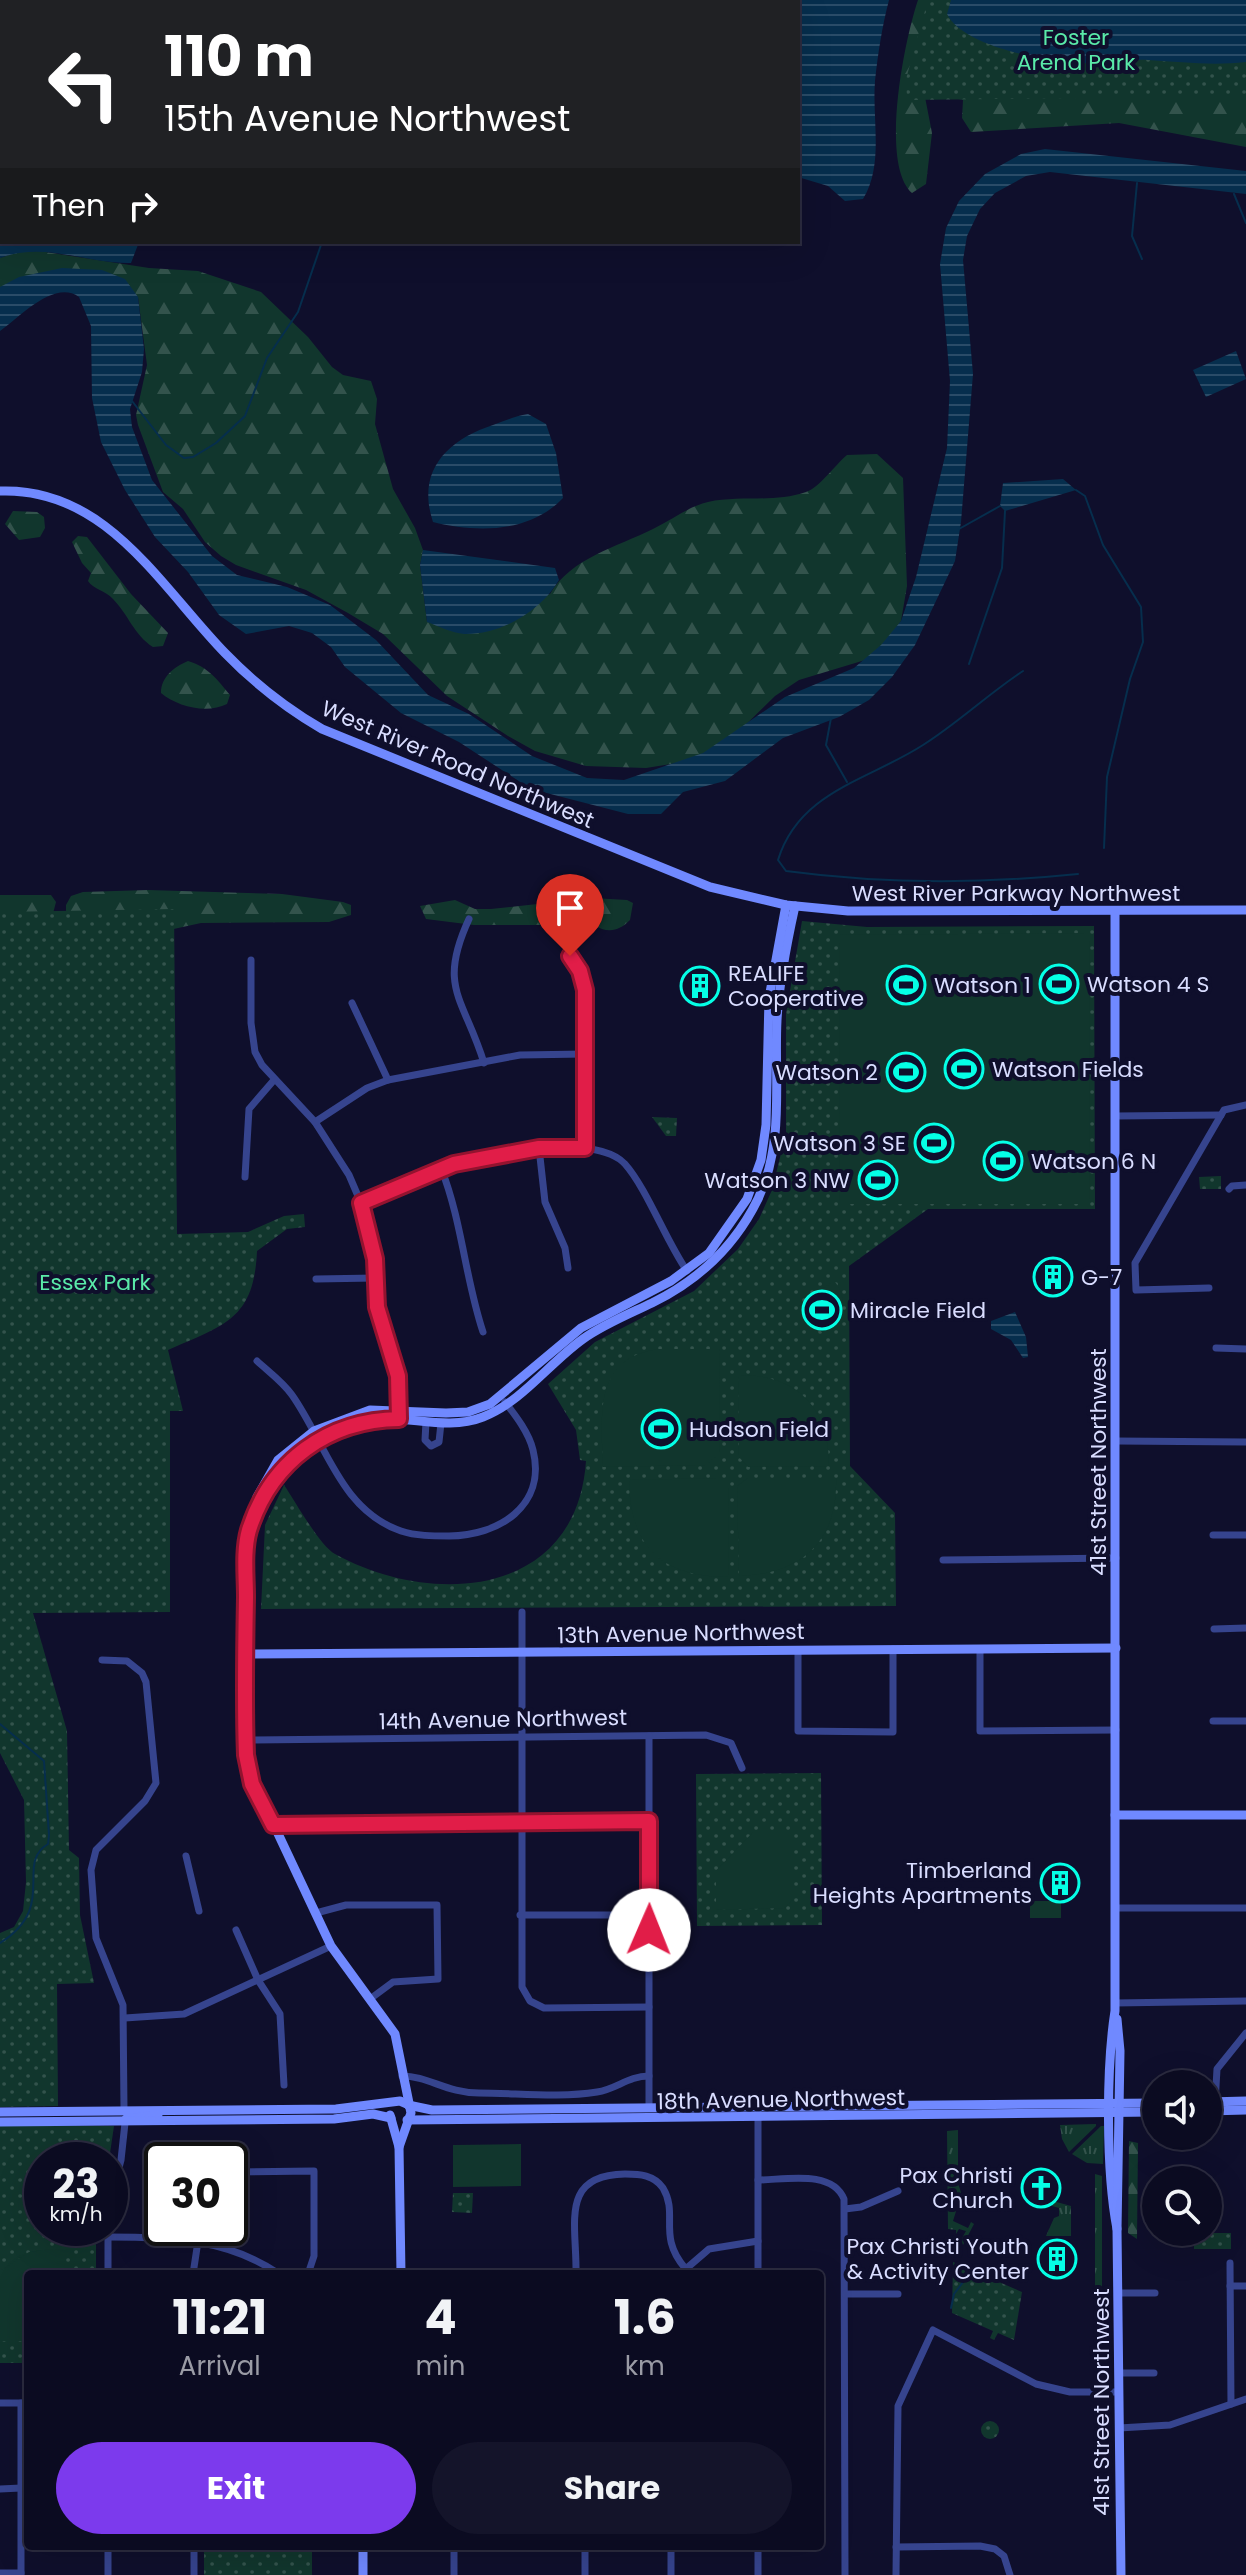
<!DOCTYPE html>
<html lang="en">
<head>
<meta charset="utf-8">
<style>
  body { margin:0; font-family:Poppins,sans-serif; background:#14142a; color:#f1f3f6; height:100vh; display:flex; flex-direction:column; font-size:30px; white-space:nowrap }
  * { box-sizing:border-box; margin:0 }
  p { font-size:26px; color:#9a9ba5 }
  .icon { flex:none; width:44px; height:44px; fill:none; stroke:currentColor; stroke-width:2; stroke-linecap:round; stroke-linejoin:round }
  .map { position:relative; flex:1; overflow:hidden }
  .details { position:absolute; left:24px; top:2270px; width:800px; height:280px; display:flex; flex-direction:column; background:#0b0b21; border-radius:8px; box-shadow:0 8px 32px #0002,0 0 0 2px #2b2b3f }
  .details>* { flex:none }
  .top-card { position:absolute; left:0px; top:0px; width:800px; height:244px; box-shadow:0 8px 32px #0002,0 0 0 2px #2b2b3f; background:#202124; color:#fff; overflow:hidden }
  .tools { position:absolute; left:1142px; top:2070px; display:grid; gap:16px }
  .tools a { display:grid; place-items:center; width:80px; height:80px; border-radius:50%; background:#0b0b21; box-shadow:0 8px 32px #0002,0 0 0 2px #2b2b3f; font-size:40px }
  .speed { position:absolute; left:24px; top:2142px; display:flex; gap:16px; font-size:40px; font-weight:700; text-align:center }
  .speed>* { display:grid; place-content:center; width:104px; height:104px; border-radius:50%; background:#0b0b21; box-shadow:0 8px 32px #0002,0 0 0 2px #2b2b3f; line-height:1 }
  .speed small { font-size:20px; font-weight:400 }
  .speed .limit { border:4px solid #111; border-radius:12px; background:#fff; color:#111 }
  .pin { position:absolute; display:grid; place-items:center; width:68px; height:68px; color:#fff; margin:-82px -34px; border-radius:50% 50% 50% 0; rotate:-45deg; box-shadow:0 0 8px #0007 }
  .pin .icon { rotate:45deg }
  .me { position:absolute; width:88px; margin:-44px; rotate:1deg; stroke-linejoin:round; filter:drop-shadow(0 0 6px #0008) }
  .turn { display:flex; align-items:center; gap:28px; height:168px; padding:0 32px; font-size:36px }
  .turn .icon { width:104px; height:104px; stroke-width:2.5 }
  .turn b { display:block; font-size:56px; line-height:68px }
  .then { display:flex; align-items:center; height:76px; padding:0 32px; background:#0003; gap:16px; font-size:30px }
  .eta { display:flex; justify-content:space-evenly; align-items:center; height:136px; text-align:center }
  .eta b { font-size:48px; font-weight:700; line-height:56px }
  .button { display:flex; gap:16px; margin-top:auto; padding:16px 32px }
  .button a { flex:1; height:92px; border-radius:48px; background:#7c3aed; color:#fff; font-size:32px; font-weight:700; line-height:92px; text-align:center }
  .button a+a { background:#14142a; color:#f1f3f6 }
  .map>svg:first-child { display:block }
  .grass { fill:url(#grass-tufts) }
  .forest { fill:url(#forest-firs) }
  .park { fill:url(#park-dots) }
  .pitch { fill:#11362d }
  .water { fill:url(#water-rules) }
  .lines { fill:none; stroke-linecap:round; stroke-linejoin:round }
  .stream { stroke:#062e4d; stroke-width:2 }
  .street { stroke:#36448e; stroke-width:7 }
  .secondary { stroke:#7089ff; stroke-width:9 }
  .route-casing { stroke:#92132f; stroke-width:20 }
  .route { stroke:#e11d48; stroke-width:14 }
  .labels { text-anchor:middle; stroke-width:8; stroke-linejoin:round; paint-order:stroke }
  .park-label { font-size:22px; fill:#5aeaa9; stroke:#0f0f2c }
  .street-label { font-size:22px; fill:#d9ddff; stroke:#0f0f2c }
  .poi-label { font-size:22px; fill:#d9ddff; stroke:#0f0f2c; text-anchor:start }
</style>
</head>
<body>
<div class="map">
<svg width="1246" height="2575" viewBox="0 0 1246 2575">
  <defs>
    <pattern id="grass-tufts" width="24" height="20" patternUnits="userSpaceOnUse" patternTransform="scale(2)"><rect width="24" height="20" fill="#11362d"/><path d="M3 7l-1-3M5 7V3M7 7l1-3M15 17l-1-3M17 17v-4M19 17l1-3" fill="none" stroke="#33534c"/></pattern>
    <pattern id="forest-firs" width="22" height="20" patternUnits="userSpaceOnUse" patternTransform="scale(2)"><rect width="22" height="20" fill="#11362d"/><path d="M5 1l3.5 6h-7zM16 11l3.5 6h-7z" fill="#33534c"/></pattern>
    <pattern id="park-dots" width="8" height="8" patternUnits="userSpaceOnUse" patternTransform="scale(2)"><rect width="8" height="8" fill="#11362d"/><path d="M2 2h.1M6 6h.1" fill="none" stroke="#33534c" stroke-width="1.8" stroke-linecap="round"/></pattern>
    <pattern id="water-rules" width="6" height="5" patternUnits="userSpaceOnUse" patternTransform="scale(2)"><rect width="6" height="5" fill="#062e4d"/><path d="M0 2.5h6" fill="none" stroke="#2a4c68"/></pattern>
  </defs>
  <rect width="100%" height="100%" fill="#0f0f2c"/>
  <g class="grass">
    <path d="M1096 2124V2126L1069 2152 1062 2139 1060 2125Z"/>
    <path d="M1101 2126H1104L1103 2164 1087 2163 1072 2154Z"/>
    <path d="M958 2130V2183L964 2202 962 2209 957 2208 953 2221 968 2228 971 2222 974 2224 963 2245 961 2240 966 2231 959 2229 956 2234V2230L948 2229 947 2131Z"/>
    <path d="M1095 2174 1102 2176V2288L1095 2289Z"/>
    <path d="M1053 2201 1071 2206V2236H1046L1054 2218 1059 2216V2208L1052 2206Z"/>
  </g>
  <g class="forest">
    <path d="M918 0H951L1246 62V147L1119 123 971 132 962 118 963 100 924 92 932 133 926 184 912 193C879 163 905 38 918 0Z"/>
    <path d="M39 251 149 268 198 271 261 292 308 337 332 367 343 375 371 381 377 399 375 424 393 489 415 528 423 550 420 565 427 622 550 594C571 558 617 547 653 529 672 520 687 507 708 502 741 495 774 503 806 492 819 488 835 465 847 455L877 454 903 478 907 586 901 621 875 657 799 680 775 696 729 741 702 759 646 768 586 766 535 751 508 736 447 696 383 634 348 613 306 590 236 565 221 556 205 542 183 509 163 492 138 425 136 415 147 365 138 297 0 287V258L18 252Z"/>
    <path d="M13 511 37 512 44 517 45 528 40 537 19 540 5 524Z"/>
    <path d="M78 536 87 537 131 594 168 633 163 646 153 647C134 635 128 614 113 599 105 590 94 590 88 581L91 573 82 563 72 542Z"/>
    <path d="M188 661C208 667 217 679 230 695L227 704C207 714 178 707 161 693 161 677 174 667 188 661Z"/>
    <path d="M148 890 282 894 343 902 351 905V915L329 922 201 923 160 932 66 922V905L71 896 83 892Z"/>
    <path d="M0 895H51L56 902 51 921 0 920Z"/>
    <path d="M592 898 627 900 633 903 630 920C619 931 608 934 594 925H474L426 919 420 906 455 900 475 909H491Z"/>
    <path d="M1129 2141 1138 2143 1137 2239 1128 2233Z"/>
  </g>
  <g class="park">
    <path d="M928 0H1246V96L907 100 906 79Z"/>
    <path d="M174 909 177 1234 248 1232 284 1216 304 1214 305 1227 287 1229 257 1251C254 1320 224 1325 168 1350L183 1411H170V1612L33 1613 67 1731 69 1850 79 1858 80 1915 94 1983 57 1984 58 2106 0 2107V1933L14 1927 23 1911 26 1882 24 1800 0 1753V912Z"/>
    <path d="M802 921 867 927 1094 926 1095 1209H928L849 1266 850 1466 895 1513 896 1606 261 1609 265 1525 284 1485C295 1501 320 1546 335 1554 433 1608 577 1597 586 1461L580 1460 576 1430 548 1384 595 1342 694 1291 738 1249 759 1219 772 1190 786 1133V1014Z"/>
    <path d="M652 1117 677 1118 676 1136H666Z"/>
    <path d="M1221 1176V1189H1200L1199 1177Z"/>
    <path d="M821 1773 822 1925 697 1926 696 1774Z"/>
    <path d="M0 2125 114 2126 109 2160H42V2228H96V2274H28V2363H0Z"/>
    <path d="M453 2193H473L472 2213 452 2212Z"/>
    <rect x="1194" y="2233" width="37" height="16"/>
    <path d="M953 2262 1022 2292 1014 2340 998 2333 994 2340 990 2338 993 2331 952 2313Z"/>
    <circle cx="990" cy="2430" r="9"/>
    <rect x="204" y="2546" width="108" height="29"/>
  </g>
  <g class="pitch">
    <path d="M1089 933 1090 1204H840L839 935Z"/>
    <path d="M834 1281C850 1298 841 1322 826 1337L799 1305Z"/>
    <path d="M659 1349H719L720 1453 706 1465 603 1467C602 1416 592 1358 659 1349Z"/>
    <path d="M738 1375C797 1374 829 1407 829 1466L748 1467 739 1457Z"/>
    <path d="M716 1478 728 1486 729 1577C662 1577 630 1548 629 1480Z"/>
    <path d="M748 1478H836C838 1542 801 1574 739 1576L737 1486Z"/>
    <path d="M753 1832H793V1900L784 1908 716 1910V1871Z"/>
    <rect x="1030" y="1901" width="31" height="17"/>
    <path d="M521 2144V2186L453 2187V2145Z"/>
    <path d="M44 2250H63V2274H28V2341H0V2271L29 2252Z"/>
  </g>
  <g class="water">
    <path d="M0 0H283L2 2V242H139L131 263C86 264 45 241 0 258Z"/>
    <path d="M716 0H889C882 27 878 53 875 81 872 121 884 164 863 199L845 201 828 186 798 177V2Z"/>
    <path d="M951 0H1246V62C1212 66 1182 62 1148 60 1126 59 1103 64 1080 63 1046 62 962 46 947 14Z"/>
    <path d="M1045 149 1246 171V194L1050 172 1026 176 995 193 980 209 967 236 963 260 973 374 961 522 955 561 915 645 892 677 869 700 839 717 783 738 725 781 683 792 661 814H628L531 789 459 742 401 713 345 667 331 647 312 633 289 626 246 634 219 615 188 572 155 537 125 490 101 442 92 398 91 326 79 297C54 279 19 318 0 331V287L19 277 62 268 102 270 125 279 138 297 144 349 142 372 130 409 132 427 152 480 212 556 237 575 287 587 330 605 376 640 428 695 469 714 532 756 587 778 624 780 703 753 785 697 854 668 881 645 901 621 916 577 947 448 950 381 940 264 946 228 959 201 985 174 1021 154Z"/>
    <path d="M1236 351 1246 379 1206 397 1193 370Z"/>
    <path d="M528 414 546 424 556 453 563 498C530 533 477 533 433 522 416 471 447 440 493 425 505 421 515 416 528 414Z"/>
    <path d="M1063 479 1076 490 1005 511 1000 506 1003 483Z"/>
    <path d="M423 550 555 568 559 580C541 611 501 635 464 634 452 633 438 626 427 622L420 565Z"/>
    <path d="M1015 1312 1026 1337 1028 1357 1023 1358 1011 1340 991 1329V1321Z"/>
  </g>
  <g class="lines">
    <g class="stream">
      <path d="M311 2 312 0"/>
      <path d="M324 2V0"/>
      <path d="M1137 183 1132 236 1142 259"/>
      <path d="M1234 194 1246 223"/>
      <path d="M132 401 166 445 184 458 193 457 216 443 245 416 267 358 298 312 322 242"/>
      <path d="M1076 490 1085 496 1103 545 1141 607 1143 642 1130 679 1107 777 1104 848"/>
      <path d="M959 529 1000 506"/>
      <path d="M969 664 1002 568 1005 511"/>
      <path d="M1023 671C988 694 958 723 923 745 869 780 799 791 778 860L786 871C883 884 980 884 1078 874"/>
      <path d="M831 718 826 745 847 782"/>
      <path d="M0 1724 44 1761 49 1835 48 1844C14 1864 59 1906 0 1943"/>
      <path d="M951 2308 954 2294 972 2270"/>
    </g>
    <g class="street">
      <path d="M469 919C437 988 464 998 484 1063"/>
      <path d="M570 956 580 971 585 990V1148"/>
      <path d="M251 960V1023L255 1052 262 1065 315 1122 349 1175 361 1203 375 1259 377 1307 398 1376 399 1413"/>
      <path d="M352 1003 388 1080"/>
      <path d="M1115 1116 1221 1115"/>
      <path d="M315 1122 367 1088 388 1080 520 1055 585 1054"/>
      <path d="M539 1148 545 1202 565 1248 568 1268"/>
      <path d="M441 1168C462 1221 465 1278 483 1332"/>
      <path d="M245 1177 249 1109 274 1080"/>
      <path d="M1229 1189 1232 1186 1246 1185"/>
      <path d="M361 1203C389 1193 414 1179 440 1168 477 1152 596 1132 625 1164 647 1189 666 1241 687 1271"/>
      <path d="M316 1279 375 1278"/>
      <path d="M1209 1288 1136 1290 1135 1263 1224 1110 1246 1105"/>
      <path d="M1216 1348 1246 1349"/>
      <path d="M257 1361C269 1372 283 1382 292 1395 326 1443 340 1510 401 1531 416 1536 433 1536 449 1536 498 1536 547 1506 533 1450 529 1433 516 1416 505 1402"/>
      <path d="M426 1422 425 1440 431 1446 439 1442 441 1423"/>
      <path d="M1116 1441 1246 1442"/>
      <path d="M1213 1535H1246"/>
      <path d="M943 1560 1116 1558"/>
      <path d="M522 1612V1987L530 2001 544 2008 649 2007"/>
      <path d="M1214 1629 1246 1628"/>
      <path d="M980 1649V1731L1116 1730"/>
      <path d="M798 1650V1731L893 1732V1649"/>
      <path d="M102 1660 127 1661 142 1673 146 1682 156 1783 145 1801 96 1850 91 1870 96 1938 123 2005 124 2109"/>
      <path d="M1213 1721H1246"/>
      <path d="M246 1740 706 1735 731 1743 742 1768"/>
      <path d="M273 1825 649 1821"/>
      <path d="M186 1856 199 1911"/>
      <path d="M1115 1908H1246"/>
      <path d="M316 1913 346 1905H437L438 1979 393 1982 370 1999"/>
      <path d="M520 1915H649"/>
      <path d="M236 1930 258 1980 280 2014 284 2085"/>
      <path d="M1115 2003 1246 2001"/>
      <path d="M125 2018 184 2014 331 1946"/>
      <path d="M402 2076C428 2076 447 2093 479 2093 517 2093 560 2098 597 2092 617 2089 628 2076 649 2076"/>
      <path d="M1215 2104 1217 2069 1246 2033"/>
      <path d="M649 2106V1736"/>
      <path d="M230 2172 314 2171V2256L308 2274"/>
      <path d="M758 2180C784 2180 832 2169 844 2199L845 2575"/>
      <path d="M110 2201 121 2160 125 2123"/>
      <path d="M845 2209 861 2207 898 2191"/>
      <path d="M108 2237C168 2237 227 2238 279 2274"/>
      <path d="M1230 2263 1231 2404"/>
      <path d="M108 2274V2228"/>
      <path d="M193 2274 200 2228"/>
      <path d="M576 2274C577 2224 559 2175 625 2174 640 2174 654 2175 663 2188 679 2215 657 2235 685 2268"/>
      <path d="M680 2274 709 2249 758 2241"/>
      <path d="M758 2274V2112"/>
      <path d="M1230 2286H1246"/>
      <path d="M1118 2293H1155"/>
      <path d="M845 2294H898"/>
      <path d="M1119 2373H1154"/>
      <path d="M0 2403H28"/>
      <path d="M1119 2428 1170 2425 1246 2399"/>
      <path d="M0 2489 21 2488"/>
      <path d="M194 2546V2575"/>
      <path d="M585 2546V2575"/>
      <path d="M758 2546V2575"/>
      <path d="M896 2547 980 2546 995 2549 1004 2556 1010 2575"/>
      <path d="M0 2573H21"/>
      <path d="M21 2575V2403"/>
      <path d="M108 2575V2546"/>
      <path d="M454 2575V2546"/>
      <path d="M671 2575V2546"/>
      <path d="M896 2575 898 2406 933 2330 1036 2384 1070 2392H1119"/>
    </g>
    <g class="secondary">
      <path d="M0 491C106 487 160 586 225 653 254 683 286 708 322 729L710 887 786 905 848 911 1246 910"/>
      <path d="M1115 912V2011C1106 2069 1106 2171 1117 2229"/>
      <path d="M258 1513C284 1455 333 1417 399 1419 427 1421 455 1428 483 1417 523 1401 548 1364 583 1339 604 1324 629 1314 652 1303 699 1280 735 1246 758 1199 785 1142 774 1080 777 1020 779 982 787 942 795 906"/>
      <path d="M245 1654 1116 1648"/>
      <path d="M1115 1815H1246"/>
      <path d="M1117 2019 1120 2051 1117 2229 1121 2575"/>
      <path d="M1208 2102 1246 2101"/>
      <path d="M408 2105 432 2110 1156 2103"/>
      <path d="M1208 2111 1246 2110"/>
      <path d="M0 2112 336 2109 400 2101 407 2104"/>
      <path d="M390 2115 399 2147 401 2274"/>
      <path d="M126 2119 158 2115"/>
      <path d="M407 2120 1156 2112"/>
      <path d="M0 2122 334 2119 373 2114 391 2118"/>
      <path d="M399 2147 411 2113 395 2034 331 1946 248 1770 246 1559 257 1497 278 1460 314 1431 370 1410 446 1413 468 1412 490 1404 581 1328 671 1281 709 1253 747 1199 761 1160 766 1125 769 998 786 905"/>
      <path d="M363 2575V2546"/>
    </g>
  </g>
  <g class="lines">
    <g class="route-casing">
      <path id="route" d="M570 956 580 971 585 990V1148H539L454 1164 361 1203 375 1259 377 1307 398 1376 399 1419C328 1420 271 1461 249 1530 243 1551 246 1576 246 1597 245 1650 244 1703 246 1755L252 1784 273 1825 649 1821V1930"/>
    </g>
    <use href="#route" class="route"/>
  </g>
  <defs>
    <g id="stadium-ring" transform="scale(2)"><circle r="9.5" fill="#0f0f2c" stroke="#05ffe6" stroke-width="1.5"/><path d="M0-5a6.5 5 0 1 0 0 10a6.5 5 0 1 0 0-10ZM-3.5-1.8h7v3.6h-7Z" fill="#05ffe6"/></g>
    <g id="building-ring" transform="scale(2)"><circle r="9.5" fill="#0f0f2c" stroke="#05ffe6" stroke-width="1.5"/><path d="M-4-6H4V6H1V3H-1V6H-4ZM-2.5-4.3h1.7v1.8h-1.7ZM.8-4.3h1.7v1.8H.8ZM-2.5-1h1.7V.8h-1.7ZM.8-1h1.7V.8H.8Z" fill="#05ffe6"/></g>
    <g id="church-ring" transform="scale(2)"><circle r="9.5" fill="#0f0f2c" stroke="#05ffe6" stroke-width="1.5"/><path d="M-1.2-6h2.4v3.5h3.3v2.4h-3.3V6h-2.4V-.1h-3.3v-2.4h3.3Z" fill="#05ffe6"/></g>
  </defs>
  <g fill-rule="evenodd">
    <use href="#stadium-ring" x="1059" y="984"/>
    <use href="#stadium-ring" x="906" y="985"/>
    <use href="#building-ring" x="700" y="986"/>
    <use href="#stadium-ring" x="964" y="1069"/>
    <use href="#stadium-ring" x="906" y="1072"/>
    <use href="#stadium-ring" x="934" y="1143"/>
    <use href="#stadium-ring" x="1003" y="1161"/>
    <use href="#stadium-ring" x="878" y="1180"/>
    <use href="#building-ring" x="1053" y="1277"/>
    <use href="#stadium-ring" x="822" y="1310"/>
    <use href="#stadium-ring" x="661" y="1429"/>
    <use href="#building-ring" x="1060" y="1883"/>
    <use href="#church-ring" x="1041" y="2188"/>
    <use href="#building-ring" x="1057" y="2259"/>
  </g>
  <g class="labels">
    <g class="park-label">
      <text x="1076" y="45">Foster<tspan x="1076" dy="25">Arend Park</tspan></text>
      <text x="95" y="1290">Essex Park</text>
    </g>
    <g class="street-label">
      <text transform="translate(458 764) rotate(23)" y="8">West River Road Northwest</text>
      <text x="1016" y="901">West River Parkway Northwest</text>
      <text transform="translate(1098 1462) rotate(-90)" y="8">41st Street Northwest</text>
      <text transform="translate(681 1633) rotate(-1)" y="8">13th Avenue Northwest</text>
      <text transform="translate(503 1719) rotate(-1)" y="8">14th Avenue Northwest</text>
      <text transform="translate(781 2099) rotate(-1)" y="8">18th Avenue Northwest</text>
      <text transform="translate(1101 2402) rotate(-90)" y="8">41st Street Northwest</text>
    </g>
    <g class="poi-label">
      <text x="728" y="981">REALIFE<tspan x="728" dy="25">Cooperative</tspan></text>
      <text x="1087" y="992">Watson 4 S</text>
      <text x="934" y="993">Watson 1</text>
      <text x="992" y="1077">Watson Fields</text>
      <text x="878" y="1080" text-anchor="end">Watson 2</text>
      <text x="906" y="1151" text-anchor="end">Watson 3 SE</text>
      <text x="1031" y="1169">Watson 6 N</text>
      <text x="850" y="1188" text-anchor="end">Watson 3 NW</text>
      <text x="1081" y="1285">G-7</text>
      <text x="850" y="1318">Miracle Field</text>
      <text x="689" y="1437">Hudson Field</text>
      <text x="1032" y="1878" text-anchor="end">Timberland<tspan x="1032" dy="25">Heights Apartments</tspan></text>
      <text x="1013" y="2183" text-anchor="end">Pax Christi<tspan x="1013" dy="25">Church</tspan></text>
      <text x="1029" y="2254" text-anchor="end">Pax Christi Youth<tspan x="1029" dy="25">&amp; Activity Center</tspan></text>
    </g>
  </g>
</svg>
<div class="tools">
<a><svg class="icon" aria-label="sound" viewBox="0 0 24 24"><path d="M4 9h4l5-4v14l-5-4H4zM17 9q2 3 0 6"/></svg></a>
<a><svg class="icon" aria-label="search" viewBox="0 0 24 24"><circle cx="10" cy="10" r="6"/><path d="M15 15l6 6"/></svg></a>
</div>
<div class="speed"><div>23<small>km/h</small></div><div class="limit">30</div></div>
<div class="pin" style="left:570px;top:956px;background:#d93025"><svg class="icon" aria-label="arrive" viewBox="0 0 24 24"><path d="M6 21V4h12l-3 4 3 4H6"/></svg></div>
<svg class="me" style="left:649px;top:1930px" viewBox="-20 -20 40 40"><circle r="19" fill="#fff"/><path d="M0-13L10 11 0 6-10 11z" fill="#e11d48"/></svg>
<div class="top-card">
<div class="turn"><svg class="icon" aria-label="left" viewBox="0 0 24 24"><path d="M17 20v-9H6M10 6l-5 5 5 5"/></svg><div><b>110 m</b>15th Avenue Northwest</div></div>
<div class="then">Then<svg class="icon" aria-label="right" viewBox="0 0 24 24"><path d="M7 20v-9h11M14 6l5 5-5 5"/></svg></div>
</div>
<section class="details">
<div class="eta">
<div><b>11:21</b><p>Arrival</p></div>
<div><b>4</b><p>min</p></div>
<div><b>1.6</b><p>km</p></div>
</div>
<div class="button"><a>Exit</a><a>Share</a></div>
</section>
</div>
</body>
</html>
